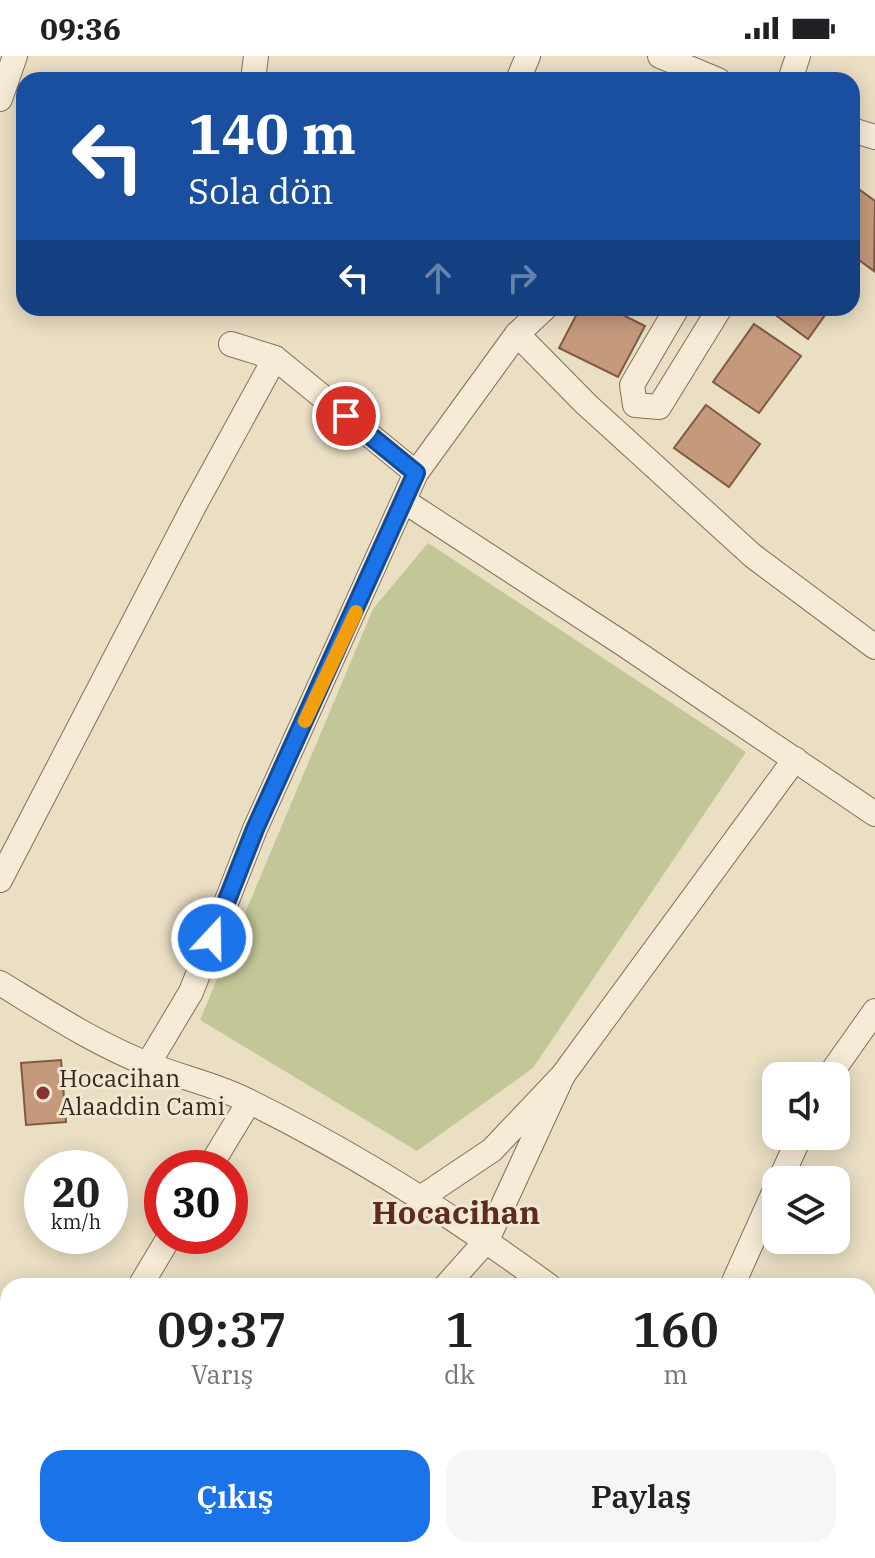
<!DOCTYPE html>
<html lang="tr">
<head>
<meta charset="utf-8">
<style>
  body { margin:0; font-family:"IBM Plex Serif",serif; background:#f6f6f6; color:#202124; height:100vh; display:flex; flex-direction:column; font-size:30px; white-space:nowrap }
  * { box-sizing:border-box; margin:0 }
  p { font-size:26px; color:#757577 }
  .icon { flex:none; width:44px; height:44px; fill:none; stroke:currentColor; stroke-width:2; stroke-linecap:round; stroke-linejoin:round }
  .map { position:relative; flex:1; overflow:hidden }
  .details { position:absolute; left:0px; top:1222px; width:876px; height:280px; display:flex; flex-direction:column; background:#fff; border-radius:24px 24px 0 0; box-shadow:0 4px 20px #0003 }
  .details>* { flex:none }
  .hud { position:absolute; left:16px; top:16px; width:844px; height:244px; border-radius:24px; box-shadow:0 4px 20px #0003; background:#1a4fa0; color:#fff; overflow:hidden }
  .controls { position:absolute; left:762px; top:1006px; display:grid; gap:16px }
  .controls a { display:grid; place-items:center; width:88px; height:88px; border-radius:16px; background:#fff; box-shadow:0 4px 20px #0003; font-size:40px }
  .speed { position:absolute; left:24px; top:1094px; display:flex; gap:16px; font-size:40px; font-weight:700; text-align:center }
  .speed>* { display:grid; place-content:center; width:104px; height:104px; border-radius:50%; background:#fff; box-shadow:0 4px 20px #0003; line-height:1 }
  .speed small { font-size:20px; font-weight:400 }
  .speed .limit { border:12px solid #d22; background:#fff; color:#111 }
  .pin { position:absolute; display:grid; place-items:center; width:68px; height:68px; color:#fff; margin:-34px; border:4px solid #fff; border-radius:50%; box-shadow:0 2px 8px #0007 }
  .me { position:absolute; width:88px; margin:-44px; rotate:21deg; stroke-linejoin:round; filter:drop-shadow(0 0 6px #0008) }
  .turn { display:flex; align-items:center; gap:28px; height:168px; padding:0 40px; font-size:36px }
  .turn .icon { width:104px; height:104px; stroke-width:2.5 }
  .turn b { display:block; font-size:56px; line-height:68px }
  .lanes { display:flex; align-items:center; height:76px; padding:0 40px; background:#0003; justify-content:center; gap:40px; direction:ltr }
  .lanes .off { opacity:.35 }
  .eta { display:flex; justify-content:space-evenly; align-items:center; height:136px; text-align:center }
  .eta b { font-size:48px; font-weight:600; line-height:56px }
  .cta { display:flex; gap:16px; margin-top:auto; padding:16px 40px }
  .cta a { flex:1; height:92px; border-radius:24px; background:#1a73e8; color:#fff; font-size:32px; font-weight:600; line-height:92px; text-align:center }
  .cta a+a { background:#f6f6f6; color:#202124 }
  .status { display:flex; justify-content:space-between; align-items:center; height:56px; padding:0 40px; background:#fff; direction:ltr }
  .status svg { height:22px; fill:currentColor }
  .map>svg:first-child { display:block }
  .green { fill:#c3c798 }
  .building { fill:#c5997c; stroke:#805a43; stroke-width:2 }
  .lines { fill:none; stroke-linecap:round; stroke-linejoin:round }
  .minor-casing { stroke:#836f5c; stroke-width:26 }
  .minor { stroke:#f6ebd6; stroke-width:24 }
  .route-casing { stroke:#114b97; stroke-width:20 }
  .route { stroke:#1a73e8; stroke-width:14 }
  .slow { stroke:#f59e0b; stroke-width:14 }
  .poi-dot { fill:#8d3034; stroke:#f2e8d2; stroke-width:3 }
  .labels { text-anchor:middle; stroke-width:6; stroke-linejoin:round; paint-order:stroke }
  .poi-label { font-size:24px; fill:#34281e; stroke:#f2e8d2; text-anchor:start }
  .district-label { font-size:32px; font-weight:bold; fill:#5d2c21; stroke:#f2e8d2 }
</style>
</head>
<body>
<div class="status"><b>09:36</b><svg viewBox="0 0 49 12"><path d="M0 12V9h3v3zM5 12V6h3v6zM10 12V3h3v9zM15 12V0h3v12zM26 1h20v11H26zM47 4h2v5h-2z"/></svg></div>
<div class="map">
<svg width="875" height="1502" viewBox="0 0 875 1502">
  <rect width="100%" height="100%" fill="#eadec3"/>
  <path class="green" d="M428 487 746 696 533 1012 417 1095 200 964 373 553Z"/>
  <g class="building">
    <path d="M856 131 875 145 874 215 852 199V137Z"/>
    <path d="M580 252H609L645 270 618 321 559 292Z"/>
    <path d="M766 252H830L808 283Z"/>
    <path d="M754 268 801 300 759 357 713 326Z"/>
    <path d="M706 349 760 388 729 431 674 392Z"/>
    <path d="M61 1004 66 1066 26 1069 21 1007Z"/>
    <path d="M330 1494H377L389 1502H325Z"/>
  </g>
  <g class="lines">
    <g class="minor-casing">
      <g id="minor">
        <path d="M660 0 718 24"/>
        <path d="M253 24 256 0"/>
        <path d="M518 24 528 0"/>
        <path d="M790 24 798 0"/>
        <path d="M0 43 15 0"/>
        <path d="M852 74 875 81"/>
        <path d="M677 252 632 329 635 349 659 351 720 252"/>
        <path d="M517 278 586 348 753 500 875 591"/>
        <path d="M231 288 275 302 416 417"/>
        <path d="M404 445 622 587 875 758"/>
        <path d="M0 824 194 450 275 302"/>
        <path d="M0 927C49 957 96 988 150 1009 180 1021 213 1028 242 1042 351 1095 451 1158 549 1230"/>
        <path d="M148 1008 191 936 255 773 416 417 517 278 545 252"/>
        <path d="M563 1019 795 703"/>
        <path d="M829 1020 875 955"/>
        <path d="M209 1112 249 1046"/>
        <path d="M780 1124 800 1080"/>
        <path d="M422 1141 492 1094 563 1019 487 1184 446 1230"/>
        <path d="M140 1230 170 1180"/>
        <path d="M732 1230 776 1132"/>
        <path d="M0 1320 8 1324"/>
        <path d="M868 1442 875 1430"/>
        <path d="M822 1494 831 1502"/>
        <path d="M232 1502 237 1494"/>
        <path d="M664 1502 668 1494"/>
      </g>
    </g>
    <use href="#minor" class="minor"/>
  </g>
  <g class="lines">
    <g class="route-casing">
      <path id="route" d="M212 882 255 773 416 417 346 360"/>
    </g>
    <use href="#route" class="route"/>
    <path class="slow" d="M305 665 356 556"/>
  </g>
  <circle class="poi-dot" cx="43" cy="1037" r="8"/>
  <g class="labels">
    <g class="poi-label">
      <text x="59" y="1031">Hocacihan<tspan x="59" dy="28">Alaaddin Cami</tspan></text>
    </g>
    <g class="district-label">
      <text x="456" y="1168">Hocacihan</text>
    </g>
  </g>
</svg>
<div class="controls">
<a><svg class="icon" aria-label="sound" viewBox="0 0 24 24"><path d="M4 9h4l5-4v14l-5-4H4zM17 9q2 3 0 6"/></svg></a>
<a><svg class="icon" aria-label="layers" viewBox="0 0 24 24"><path d="M12 4l9 5-9 5-9-5zM3 14l9 5 9-5"/></svg></a>
</div>
<div class="speed"><div>20<small>km/h</small></div><div class="limit">30</div></div>
<div class="pin" style="left:346px;top:360px;background:#d93025"><svg class="icon" aria-label="arrive" viewBox="0 0 24 24"><path d="M6 21V4h12l-3 4 3 4H6"/></svg></div>
<svg class="me" style="left:212px;top:882px" viewBox="-20 -20 40 40"><circle r="17" fill="#1a73e8" stroke="#fff" stroke-width="3"/><path d="M0-11L8 9 0 5-8 9z" fill="#fff"/></svg>
<div class="hud">
<div class="turn"><svg class="icon" aria-label="left" viewBox="0 0 24 24"><path d="M17 20v-9H6M10 6l-5 5 5 5"/></svg><div><b>140 m</b>Sola dön</div></div>
<div class="lanes"><svg class="icon" aria-label="left" viewBox="0 0 24 24"><path d="M17 20v-9H6M10 6l-5 5 5 5"/></svg><svg class="icon off" aria-label="ahead" viewBox="0 0 24 24"><path d="M12 20V5M6 11l6-6 6 6"/></svg><svg class="icon off" aria-label="right" viewBox="0 0 24 24"><path d="M7 20v-9h11M14 6l5 5-5 5"/></svg></div>
</div>
<section class="details">
<div class="eta">
<div><b>09:37</b><p>Varış</p></div>
<div><b>1</b><p>dk</p></div>
<div><b>160</b><p>m</p></div>
</div>
<div class="cta"><a>Çıkış</a><a>Paylaş</a></div>
</section>
</div>
</body>
</html>
